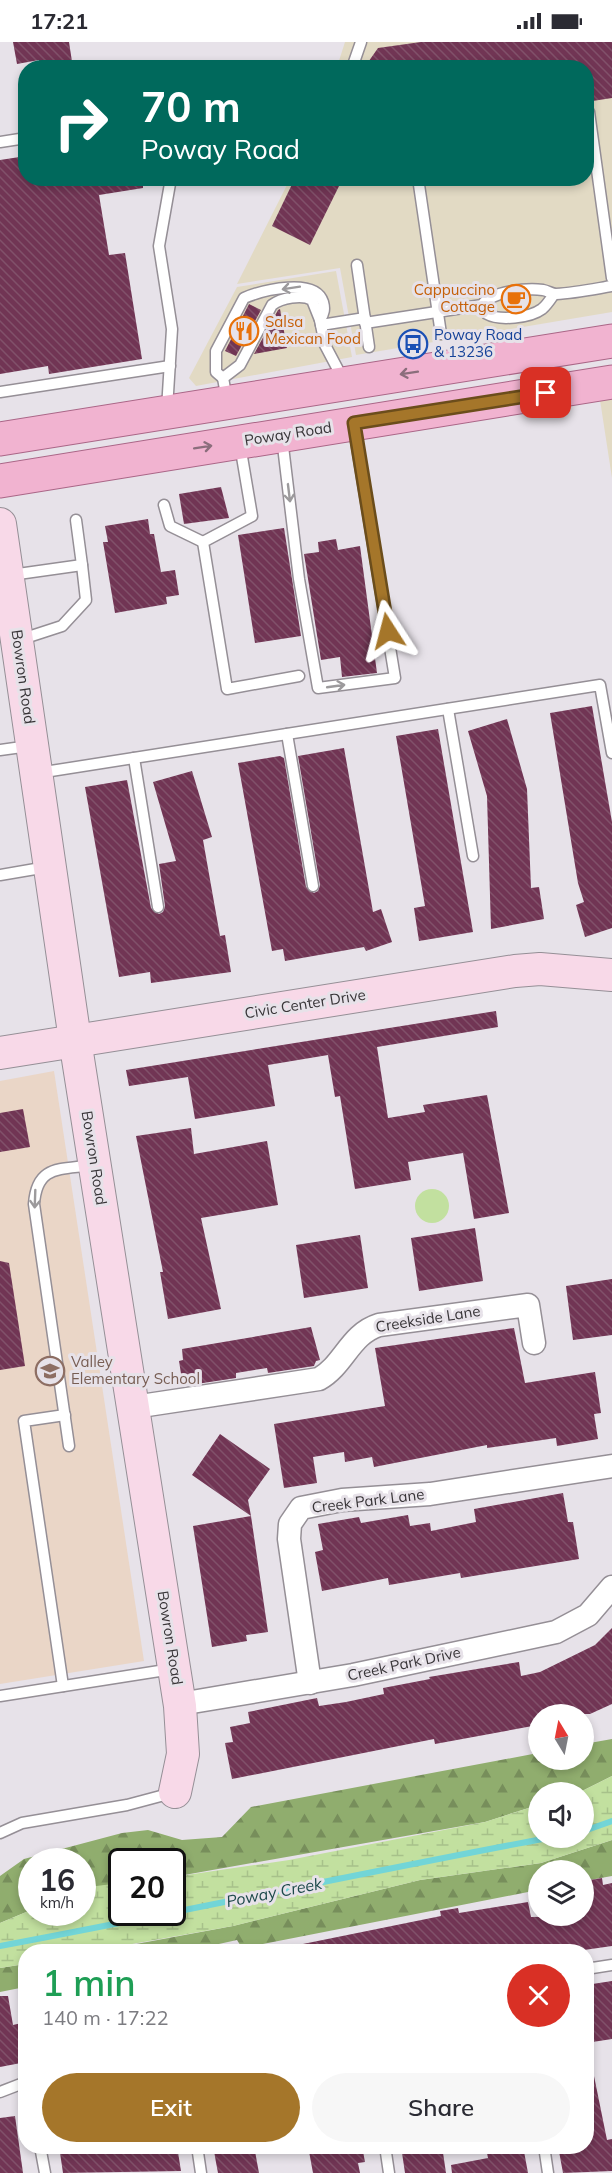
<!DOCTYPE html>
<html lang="en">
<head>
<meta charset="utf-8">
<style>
  body { margin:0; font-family:Mulish,sans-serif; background:#f7f7f7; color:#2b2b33; height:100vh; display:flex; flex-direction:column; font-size:22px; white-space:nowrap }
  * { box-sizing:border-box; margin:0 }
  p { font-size:20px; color:#7c7c81 }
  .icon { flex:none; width:33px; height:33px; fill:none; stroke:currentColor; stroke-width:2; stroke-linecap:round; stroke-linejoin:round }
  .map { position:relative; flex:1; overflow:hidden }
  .panel { position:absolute; left:18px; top:1902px; width:576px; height:210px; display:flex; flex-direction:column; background:#fff; border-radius:24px; box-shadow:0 3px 9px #0003 }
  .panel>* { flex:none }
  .guide { position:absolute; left:18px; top:18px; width:576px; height:126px; border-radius:24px; box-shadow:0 3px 9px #0003; background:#00695c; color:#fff; overflow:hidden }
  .needle { width:39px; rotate:350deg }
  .buttons { position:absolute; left:528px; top:1662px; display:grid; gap:12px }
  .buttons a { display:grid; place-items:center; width:66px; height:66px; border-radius:50%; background:#fff; box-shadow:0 3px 9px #0003; font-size:30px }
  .speed { position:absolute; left:18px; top:1806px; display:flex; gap:12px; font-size:30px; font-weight:700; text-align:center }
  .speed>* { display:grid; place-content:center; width:78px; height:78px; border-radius:50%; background:#fff; box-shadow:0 3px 9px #0003; line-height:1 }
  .speed small { font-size:15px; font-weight:400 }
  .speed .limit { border:3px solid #111; border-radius:9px; background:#fff; color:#111 }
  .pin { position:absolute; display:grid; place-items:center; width:51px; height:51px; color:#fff; margin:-26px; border-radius:12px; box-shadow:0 3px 9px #0006 }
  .me { position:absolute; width:66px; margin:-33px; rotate:351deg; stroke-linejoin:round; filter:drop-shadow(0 0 4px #0008) }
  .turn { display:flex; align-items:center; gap:21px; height:126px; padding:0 24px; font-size:27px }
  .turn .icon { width:78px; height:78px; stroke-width:2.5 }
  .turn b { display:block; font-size:42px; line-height:51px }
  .round { display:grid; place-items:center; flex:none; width:63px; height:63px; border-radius:32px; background:#f7f7f7 }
  .summary { display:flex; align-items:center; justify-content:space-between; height:102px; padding:0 24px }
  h1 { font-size:36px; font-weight:600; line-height:45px; color:#1e9e55 }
  .primary-button { display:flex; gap:12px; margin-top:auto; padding:12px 24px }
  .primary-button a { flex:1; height:69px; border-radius:36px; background:#a5762a; color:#fff; font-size:24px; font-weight:600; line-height:69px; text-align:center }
  .primary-button a+a { background:#f7f7f7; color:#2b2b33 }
  .status { display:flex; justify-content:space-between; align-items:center; height:42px; padding:0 30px; background:#fff; direction:ltr }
  .status svg { height:16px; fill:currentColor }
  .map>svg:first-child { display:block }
  .commercial { fill:#e2dac4 }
  .education { fill:#ead6c7 }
  .green { fill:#c2e09f }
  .forest { fill:url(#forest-firs) }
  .wetland { fill:url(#wetland-marsh) }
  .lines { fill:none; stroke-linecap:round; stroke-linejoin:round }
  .stream { stroke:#72d5d7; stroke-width:6 }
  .building { fill:url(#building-back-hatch) }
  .lane-casing { stroke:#958f96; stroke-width:13 }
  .street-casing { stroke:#958f96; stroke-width:25 }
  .secondary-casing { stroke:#958f96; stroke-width:34 }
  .primary-casing { stroke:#aa6687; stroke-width:35 }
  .lane { stroke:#fff; stroke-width:10 }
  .street { stroke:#fff; stroke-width:22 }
  .secondary { stroke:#f8d9e8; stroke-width:32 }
  .primary { stroke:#f1b3d0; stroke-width:33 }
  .oneway { stroke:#9c9a9c }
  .oneway2 { stroke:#8b6e7c }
  .route-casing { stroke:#6b4d1b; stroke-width:15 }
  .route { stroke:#a5762a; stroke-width:10 }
  .labels { text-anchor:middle; stroke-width:6; stroke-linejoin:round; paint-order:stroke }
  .food-label { font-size:15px; fill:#c56008; stroke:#e7e2e9; text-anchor:end }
  .transit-label { font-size:15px; fill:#164399; stroke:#e7e2e9; text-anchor:start }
  .street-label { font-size:15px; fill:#383538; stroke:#e7e2e9 }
  .education-label { font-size:15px; fill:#785e54; stroke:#e7e2e9; text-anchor:start }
  .water-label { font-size:16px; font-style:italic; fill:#1c494a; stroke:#e7e2e9 }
</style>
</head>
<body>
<div class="status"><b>17:21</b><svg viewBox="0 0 49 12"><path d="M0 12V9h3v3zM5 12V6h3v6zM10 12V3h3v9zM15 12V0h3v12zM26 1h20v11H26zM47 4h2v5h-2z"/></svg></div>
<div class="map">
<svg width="612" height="2131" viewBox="0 0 612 2131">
  <defs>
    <pattern id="forest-firs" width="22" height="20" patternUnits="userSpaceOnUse" patternTransform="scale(1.5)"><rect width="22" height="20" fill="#90ad6e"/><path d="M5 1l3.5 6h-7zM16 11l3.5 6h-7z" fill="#778e5b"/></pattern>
    <pattern id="wetland-marsh" width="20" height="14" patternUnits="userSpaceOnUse" patternTransform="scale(1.5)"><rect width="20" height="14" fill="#c2e09f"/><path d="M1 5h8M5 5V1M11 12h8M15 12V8" fill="none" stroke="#a7c18a"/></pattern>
    <pattern id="building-back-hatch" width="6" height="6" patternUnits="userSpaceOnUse" patternTransform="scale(1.5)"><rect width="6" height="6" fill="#713554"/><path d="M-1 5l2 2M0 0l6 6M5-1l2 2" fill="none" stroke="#81516a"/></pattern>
  </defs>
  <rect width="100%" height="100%" fill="#e7e2e9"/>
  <g class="commercial">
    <path d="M345 0H612V270L356 313 340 226 237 242 290 137 586 136V26L337 25Z"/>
    <path d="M336 229 352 315 196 344 189 336 237 245Z"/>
    <path d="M612 356V436L600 358Z"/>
  </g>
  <path class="education" d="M54 1029 144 1619 0 1642V1039Z"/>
  <circle class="green" cx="432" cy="1164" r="17"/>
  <g class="forest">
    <path d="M612 1697V1734L580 1750H538V1763L485 1780 173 1835 172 1820H122L121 1841 83 1847 82 1820H32L31 1868 0 1881V1834L24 1817 122 1791 148 1788 182 1798 222 1795 251 1765 538 1711V1718H584V1702Z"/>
    <path d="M612 1798V1834L584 1839V1828H538V1848L242 1906 237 1898 187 1909 93 1910 233 1884 420 1838 541 1821Z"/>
    <path d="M25 1922V1945L0 1950V1926Z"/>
  </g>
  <path class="wetland" d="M612 1734V1798L541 1821 420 1838 233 1884 93 1909 26 1910 25 1922 0 1926V1881L31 1868 32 1870H82L83 1847 88 1845 121 1841 122 1870H172L173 1835 289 1818 485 1780 538 1763V1796H584V1750H580Z"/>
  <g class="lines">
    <g class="stream">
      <path d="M584 1789 612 1779"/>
      <path d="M0 1904C183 1870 365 1830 548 1796"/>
    </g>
  </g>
  <g class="building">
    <path d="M13 0H69L73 26H40L39 18 17 22Z"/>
    <path d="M421 0H612V56L586 60V26H364L378 6Z"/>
    <path d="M26 114V136H143V146L99 153 109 213 125 211 142 317 49 332 48 324 0 332V118Z"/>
    <path d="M295 136H343L310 203 272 184Z"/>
    <path d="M249 262 261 268 236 314 225 309Z"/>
    <path d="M280 267 287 306 254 312 278 268Z"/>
    <path d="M221 445 229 476 184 482 179 452Z"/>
    <path d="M148 477 150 492H154L161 530 175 528 179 553 166 555 167 562 115 571 103 500H108L105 484Z"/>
    <path d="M284 486 301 594 255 601 238 493Z"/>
    <path d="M336 497 338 508 360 504 377 631 342 635 340 615 321 618 304 512 319 510 318 500Z"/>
    <path d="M592 664 612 780V886L585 895 576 863 584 860 578 841 550 671Z"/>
    <path d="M507 677 527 747 531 846 539 845 544 877 491 887 487 754 468 689Z"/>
    <path d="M438 687 473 890 419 899 414 866 425 864 396 694Z"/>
    <path d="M344 706 373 870 381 867 392 900 366 909 364 905 285 919 283 907 272 909 238 721 280 714 284 716 306 845 314 851 318 849 320 843 298 714Z"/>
    <path d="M192 729 212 795 203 798 220 894 225 893 231 930 151 941 150 930 119 935 85 745 127 738 151 866 159 872 163 870 165 864 159 822 176 819 153 740Z"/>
    <path d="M496 969 498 985 377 1005 388 1076 425 1070 423 1063 487 1053 509 1171 474 1177 463 1111 408 1120 411 1138 355 1147 340 1054 335 1055 328 1013 268 1023 275 1064 195 1077 188 1035 129 1044 126 1028Z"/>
    <path d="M23 1067 30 1105 0 1110V1071Z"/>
    <path d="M191 1086 194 1112 267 1099 278 1163 201 1176 221 1267 168 1277 160 1230H163L136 1094Z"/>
    <path d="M475 1186 483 1239 419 1249 411 1196Z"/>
    <path d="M360 1193 368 1246 304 1256 296 1203Z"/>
    <path d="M0 1219 9 1221 25 1324 0 1328Z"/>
    <path d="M612 1237V1293L573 1298 566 1244Z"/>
    <path d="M311 1285 320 1318 316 1319 314 1324 268 1331 267 1326 236 1331V1336L190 1343 189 1337 182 1338 179 1319 183 1318 182 1307Z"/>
    <path d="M514 1286 525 1341 595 1330 601 1371 594 1372 598 1397 557 1404 556 1396 487 1406V1403L374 1425 372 1415 345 1420 344 1410 313 1415 317 1441 284 1446 274 1382 385 1364 375 1306Z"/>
    <path d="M220 1392 270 1427 248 1458 251 1474 192 1433Z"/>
    <path d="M563 1451 568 1480H573L579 1517 461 1536 460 1531 389 1543 388 1536 322 1549 315 1510 323 1508 318 1482 359 1475 361 1481 408 1473 410 1484 430 1481 431 1489 476 1480 474 1467Z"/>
    <path d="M251 1474 268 1590 246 1593 247 1599 212 1605 193 1484Z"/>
    <path d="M612 1586V1662L590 1672H538V1683L435 1702 434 1697 232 1737 225 1701 233 1700 230 1685 250 1681 248 1670 317 1656 319 1664 346 1660 384 1652 383 1646 430 1637 429 1635 519 1620 521 1634 540 1630 595 1603Z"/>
    <path d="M602 1836 603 1843 612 1841V1904L570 1910H298V1903L441 1874 440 1869 458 1866 459 1871 528 1860 531 1875 584 1874V1839Z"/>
    <path d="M612 1939V1997L586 2001V1943Z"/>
    <path d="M0 1954H8L13 1983 26 1980V2020L0 2025Z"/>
    <path d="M586 2034H594L607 2098 612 2097V2129L563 2131 558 2104H586Z"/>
    <path d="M15 2074 23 2131H0V2076Z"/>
    <path d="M59 2104H131L132 2108 177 2104 181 2129 63 2131Z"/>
    <path d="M213 2104H254L259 2131H218Z"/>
    <path d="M308 2104H362L365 2120 358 2121 360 2131H313Z"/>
    <path d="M401 2104H442L446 2131H405Z"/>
    <path d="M496 2104H523L528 2131H452L451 2123 488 2116 486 2106Z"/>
  </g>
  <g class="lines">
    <g class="lane-casing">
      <g id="lane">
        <path d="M352 26 361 0"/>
        <path d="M586 71 589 70 612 236"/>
        <path d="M0 100 26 96"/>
        <path d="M418 136 441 292"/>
        <path d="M357 223 369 305"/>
        <path d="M482 263 487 272C499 279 530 276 542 267 547 263 550 258 554 252"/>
        <path d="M365 281 482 263C492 249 527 246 543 248 548 249 552 252 556 252 575 251 594 247 612 244"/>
        <path d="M321 283 365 276"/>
        <path d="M223 336 216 330V309L244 256C263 248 315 235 323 260 325 267 324 271 320 278"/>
        <path d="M0 350 170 324"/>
        <path d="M227 358 223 336 240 323 272 263C281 256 302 252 312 258L320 278 325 303 344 339"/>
        <path d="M167 367 172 287 159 204 171 136"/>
        <path d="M282 396 299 537 318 646 395 636 354 386"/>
        <path d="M240 403 252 474 203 500 227 647 299 634"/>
        <path d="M164 463 170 484 203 500"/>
        <path d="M11 533 82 523 76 478"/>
        <path d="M19 598 62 584 86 558 82 523"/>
        <path d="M448 667 473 814"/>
        <path d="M287 692 313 844"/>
        <path d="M0 708 29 704"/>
        <path d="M134 716 158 865"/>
        <path d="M38 731 600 643 612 711"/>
        <path d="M0 833 47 825"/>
        <path d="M69 1404 34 1162C37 1123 59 1128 92 1123"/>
        <path d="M63 1644 24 1379 65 1373"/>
        <path d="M0 1654 172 1627"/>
        <path d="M0 1791 22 1781 127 1763 172 1751"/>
        <path d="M586 1927 612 1923"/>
        <path d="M0 2050 26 2040"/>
        <path d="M40 2104 45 2131"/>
        <path d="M197 2104 201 2131"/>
        <path d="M385 2104 389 2131"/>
        <path d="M544 2104 548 2131"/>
      </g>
    </g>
    <g class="street-casing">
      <g id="street">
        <path d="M134 1365 319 1337C344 1323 350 1292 379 1283L528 1263 534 1301"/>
        <path d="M310 1641 289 1497 290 1482 301 1466 342 1458 430 1452 612 1424"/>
        <path d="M180 1662 353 1633 556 1590 588 1573 612 1545"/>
      </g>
    </g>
    <g class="secondary-casing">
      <g id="secondary">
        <path d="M0 482 75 998 180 1664 183 1712 175 1750"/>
        <path d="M0 1011 515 929 540 927 612 933"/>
      </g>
    </g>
    <g class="primary-casing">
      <g id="primary">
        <path d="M0 397 612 299"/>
        <path d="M0 439 612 340"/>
      </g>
    </g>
    <use href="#lane" class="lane"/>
    <use href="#street" class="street"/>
    <use href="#secondary" class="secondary"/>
    <use href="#primary" class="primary"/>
  </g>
  <defs><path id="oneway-shaft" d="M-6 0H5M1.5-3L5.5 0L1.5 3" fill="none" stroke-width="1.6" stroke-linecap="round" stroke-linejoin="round" transform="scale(1.5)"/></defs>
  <g class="oneway">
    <use href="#oneway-shaft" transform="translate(291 246) rotate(171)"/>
    <use href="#oneway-shaft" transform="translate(289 451) rotate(83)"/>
    <use href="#oneway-shaft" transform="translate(336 644) rotate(-8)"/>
    <use href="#oneway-shaft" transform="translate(35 1157) rotate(92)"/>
  </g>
  <g class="oneway2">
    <use href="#oneway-shaft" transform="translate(409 331) rotate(171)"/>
    <use href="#oneway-shaft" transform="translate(203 405) rotate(-9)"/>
  </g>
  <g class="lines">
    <g class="route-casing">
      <path id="route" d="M388 589 354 381 546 351"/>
    </g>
    <use href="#route" class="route"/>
  </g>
  <defs>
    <g id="cafe-ring" transform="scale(1.5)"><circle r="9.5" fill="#e7e2e9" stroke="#e8710a" stroke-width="1.5"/><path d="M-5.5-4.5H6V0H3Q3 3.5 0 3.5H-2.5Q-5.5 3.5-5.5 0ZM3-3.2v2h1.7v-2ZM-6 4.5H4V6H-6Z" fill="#e8710a"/></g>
    <g id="restaurant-ring" transform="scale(1.5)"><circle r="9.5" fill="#e7e2e9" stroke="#e8710a" stroke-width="1.5"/><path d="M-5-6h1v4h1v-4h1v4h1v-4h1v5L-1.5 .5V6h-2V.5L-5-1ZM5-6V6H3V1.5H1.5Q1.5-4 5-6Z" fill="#e8710a"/></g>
    <g id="bus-ring" transform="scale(1.5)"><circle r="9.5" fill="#e7e2e9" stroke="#1a4fb4" stroke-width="1.5"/><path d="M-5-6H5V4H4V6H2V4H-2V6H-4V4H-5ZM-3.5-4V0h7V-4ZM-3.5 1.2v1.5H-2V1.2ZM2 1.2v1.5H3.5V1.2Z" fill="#1a4fb4"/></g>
    <g id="school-ring" transform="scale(1.5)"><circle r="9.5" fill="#e7e2e9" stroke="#8d6e63" stroke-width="1.5"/><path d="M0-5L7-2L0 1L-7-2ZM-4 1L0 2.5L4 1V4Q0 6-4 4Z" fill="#8d6e63"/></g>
  </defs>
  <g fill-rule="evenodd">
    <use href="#cafe-ring" x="516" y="257"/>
    <use href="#restaurant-ring" x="244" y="289"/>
    <use href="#bus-ring" x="413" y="302"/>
    <use href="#school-ring" x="50" y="1329"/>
  </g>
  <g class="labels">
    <g class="food-label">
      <text x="495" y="253">Cappuccino<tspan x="495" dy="17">Cottage</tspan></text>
      <text x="265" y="285" text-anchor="start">Salsa<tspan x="265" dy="17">Mexican Food</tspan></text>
    </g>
    <g class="transit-label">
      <text x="434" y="298">Poway Road<tspan x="434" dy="17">&amp; 13236</tspan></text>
    </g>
    <g class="street-label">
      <text transform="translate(288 392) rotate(-9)" y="5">Poway Road</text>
      <text transform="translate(23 635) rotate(82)" y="5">Bowron Road</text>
      <text transform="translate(305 962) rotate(-9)" y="5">Civic Center Drive</text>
      <text transform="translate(94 1116) rotate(81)" y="5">Bowron Road</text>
      <text transform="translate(428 1277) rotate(-9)" y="5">Creekside Lane</text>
      <text transform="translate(368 1459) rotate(-7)" y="5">Creek Park Lane</text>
      <text transform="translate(170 1596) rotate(81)" y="5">Bowron Road</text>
      <text transform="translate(404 1622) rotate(-12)" y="5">Creek Park Drive</text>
    </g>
    <g class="education-label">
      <text x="71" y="1325">Valley<tspan x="71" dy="17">Elementary School</tspan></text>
    </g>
    <g class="water-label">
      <text transform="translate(274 1850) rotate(-11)" y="6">Poway Creek</text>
    </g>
  </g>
</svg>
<div class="buttons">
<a><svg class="needle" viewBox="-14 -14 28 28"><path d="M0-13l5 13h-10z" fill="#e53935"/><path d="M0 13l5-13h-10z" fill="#7c7c81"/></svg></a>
<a><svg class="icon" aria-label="sound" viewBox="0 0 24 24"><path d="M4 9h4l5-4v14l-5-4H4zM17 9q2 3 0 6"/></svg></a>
<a><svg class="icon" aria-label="layers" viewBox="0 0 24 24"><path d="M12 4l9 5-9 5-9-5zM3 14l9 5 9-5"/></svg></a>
</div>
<div class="speed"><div>16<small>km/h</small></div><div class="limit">20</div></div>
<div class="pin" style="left:546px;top:351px;background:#d93025"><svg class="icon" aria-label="arrive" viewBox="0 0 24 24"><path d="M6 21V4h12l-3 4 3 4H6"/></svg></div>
<svg class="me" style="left:388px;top:589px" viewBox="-20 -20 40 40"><path d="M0-17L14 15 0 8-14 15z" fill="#a5762a" stroke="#fff" stroke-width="4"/></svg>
<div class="guide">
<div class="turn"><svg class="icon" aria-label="right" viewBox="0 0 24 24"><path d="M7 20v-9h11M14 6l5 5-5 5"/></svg><div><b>70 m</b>Poway Road</div></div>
</div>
<section class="panel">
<div class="summary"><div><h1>1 min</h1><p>140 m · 17:22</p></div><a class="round" style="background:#d93025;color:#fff"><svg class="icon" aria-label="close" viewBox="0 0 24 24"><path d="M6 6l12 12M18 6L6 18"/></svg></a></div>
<div class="primary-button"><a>Exit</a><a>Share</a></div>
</section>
</div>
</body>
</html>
